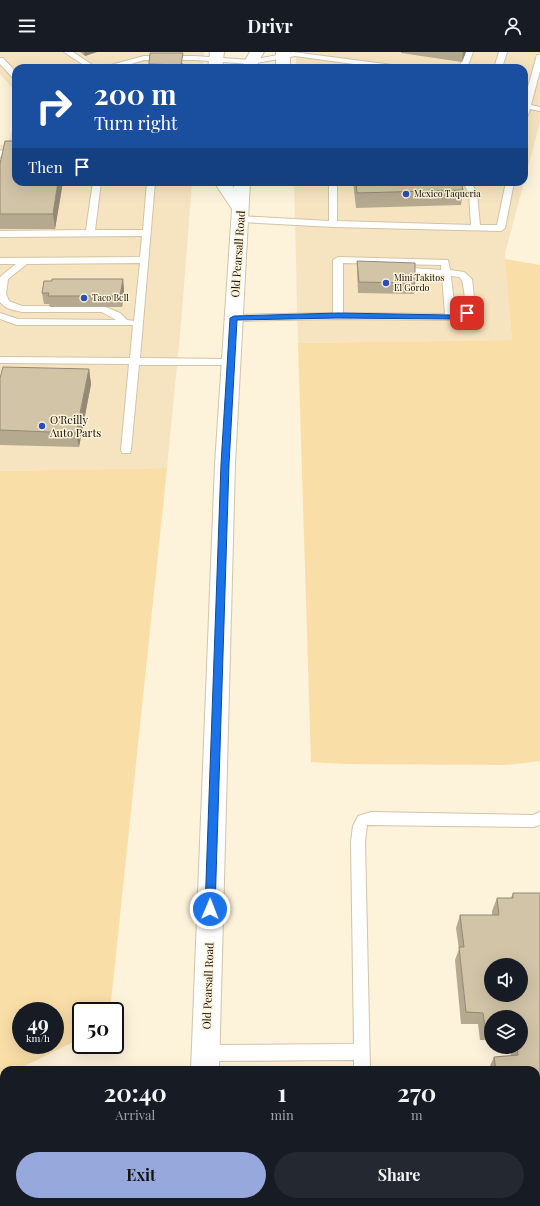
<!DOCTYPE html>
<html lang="en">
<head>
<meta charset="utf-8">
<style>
  body { margin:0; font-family:"Playfair Display",serif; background:#242831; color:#f1f3f6; height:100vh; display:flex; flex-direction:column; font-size:15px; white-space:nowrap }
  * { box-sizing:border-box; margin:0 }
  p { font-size:13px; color:#9ea1a6 }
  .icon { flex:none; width:22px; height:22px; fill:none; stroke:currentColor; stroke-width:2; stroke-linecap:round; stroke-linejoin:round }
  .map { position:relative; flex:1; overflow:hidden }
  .panel { position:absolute; left:0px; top:1014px; width:540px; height:140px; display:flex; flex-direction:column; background:#171b24; border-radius:12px 12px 0 0; box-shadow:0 4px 16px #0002 }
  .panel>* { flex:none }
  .hud { position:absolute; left:12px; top:12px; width:516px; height:122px; border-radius:12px; box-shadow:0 4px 16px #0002; background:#1a4fa0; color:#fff; overflow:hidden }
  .tools { position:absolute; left:484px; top:906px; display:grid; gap:8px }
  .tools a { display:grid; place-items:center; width:44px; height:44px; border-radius:50%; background:#171b24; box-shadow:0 4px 16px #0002; font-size:20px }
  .speed { position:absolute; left:12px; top:950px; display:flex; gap:8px; font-size:20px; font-weight:700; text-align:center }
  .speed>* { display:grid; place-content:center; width:52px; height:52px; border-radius:50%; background:#171b24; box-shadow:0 4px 16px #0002; line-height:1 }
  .speed small { font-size:10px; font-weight:400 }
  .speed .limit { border:2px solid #111; border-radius:6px; background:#fff; color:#111 }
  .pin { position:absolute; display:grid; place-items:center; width:34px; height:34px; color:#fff; margin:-17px; border-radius:8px; box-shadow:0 2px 6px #0006 }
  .me { position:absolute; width:44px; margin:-22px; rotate:1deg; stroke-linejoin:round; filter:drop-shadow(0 0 3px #0008) }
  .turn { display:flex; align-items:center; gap:14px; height:84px; padding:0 16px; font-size:18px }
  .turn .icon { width:52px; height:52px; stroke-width:2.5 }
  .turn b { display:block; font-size:28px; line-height:34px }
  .then { display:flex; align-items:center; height:38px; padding:0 16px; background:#0003; gap:8px; font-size:15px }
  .eta { display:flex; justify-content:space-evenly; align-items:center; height:68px; text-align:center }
  .eta b { font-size:24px; font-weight:700; line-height:28px }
  .primary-button { display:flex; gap:8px; margin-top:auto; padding:8px 16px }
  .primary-button a { flex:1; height:46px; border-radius:24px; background:#97a9dc; color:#111; font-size:16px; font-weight:700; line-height:46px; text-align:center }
  .primary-button a+a { background:#242831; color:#f1f3f6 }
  header { display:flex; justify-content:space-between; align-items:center; height:52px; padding:0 16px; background:#171b24; font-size:18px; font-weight:700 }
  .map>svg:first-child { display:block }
  .built { fill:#f6e4c0 }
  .green { fill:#f9dea7; fill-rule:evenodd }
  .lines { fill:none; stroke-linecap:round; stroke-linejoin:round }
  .service-casing { stroke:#d2c4a7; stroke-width:2 }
  .secondary-casing { stroke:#d2c4a7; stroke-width:2 }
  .service { fill:#fff; fill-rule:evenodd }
  .secondary { fill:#fff; fill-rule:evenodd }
  .wall { fill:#b5a990 }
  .shaded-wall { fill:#938975 }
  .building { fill:#d2c4a7; stroke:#938975; fill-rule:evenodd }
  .route { fill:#1a73e8; stroke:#114b97 }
  .poi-dot { fill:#284ebd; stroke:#fdf2da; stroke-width:1.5 }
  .labels { text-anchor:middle; stroke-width:3; stroke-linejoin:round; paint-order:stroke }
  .far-poi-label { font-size:9px; fill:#130e05; stroke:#fdf2da; text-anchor:start }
  .street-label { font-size:11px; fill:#130e05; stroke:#fdf2da }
  .poi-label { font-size:11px; fill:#130e05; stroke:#fdf2da; text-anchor:start }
</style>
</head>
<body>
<header><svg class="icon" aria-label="menu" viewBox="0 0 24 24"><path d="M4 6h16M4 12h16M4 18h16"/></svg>Drivr<svg class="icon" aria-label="person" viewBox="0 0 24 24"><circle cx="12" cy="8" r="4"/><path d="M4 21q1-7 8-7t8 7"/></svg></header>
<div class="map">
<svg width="540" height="1154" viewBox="0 0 540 1154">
  <rect width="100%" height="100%" fill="#fdf2da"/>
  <g class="built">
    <path d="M0 0H204L203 16H16V40L0 22Z"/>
    <path d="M296 0H540V71L505 201 512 288 298 291 294 130H524V16H296Z"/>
    <path d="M16 62V130H192L181 272 167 416 0 419V93L8 92Z"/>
  </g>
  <g class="green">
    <path d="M505 207 540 213V709L508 713 343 712 311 710 298 291 512 288Z"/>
    <path d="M167 416 110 959H81V986L17 1018H4V1025L0 1027V419ZM21 959H55V993H21Z"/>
  </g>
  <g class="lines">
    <g class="service-casing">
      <g id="service">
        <path d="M64 0H73L97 16H88Z"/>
        <path d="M293 0 400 14 404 16H383L295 4 251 12 194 8H144L118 16H106L107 14 144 4H194L251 8Z"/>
        <path d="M465 0H473L467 16H459Z"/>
        <path d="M499 0H507L502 16H494Z"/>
        <path d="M537 3H540V19L531 53 540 55V59L530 57 528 63 524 65V49Z"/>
        <path d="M0 6H3L16 20V26H13L0 12Z"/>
        <path d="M7 96H16V102H8L0 105V99Z"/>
        <path d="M93 130H101L95 178H143L147 130H155L140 306 231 307 236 310 231 313H139L131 398 130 401H122L121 398 129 312 0 311V305L130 306 133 273H17L0 267V261L18 267 116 268 102 260H22C14 258 5 257 0 250V225L16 212H0V206L140 205 142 184 0 185V179L86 178ZM140 211 134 269 127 268 120 261 103 254H22L9 249 6 242 8 227 27 212Z"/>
        <path d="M329 130H337V169L471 173 469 142 463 130H471L477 142 480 173H497L506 130H514L505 176 501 179 333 175 240 170 236 167 240 164 329 169Z"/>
        <path d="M338 205 448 208 450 218 464 220 472 227C473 240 478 257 466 266L454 268 338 267 234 269 229 266 234 263 333 261V208ZM343 211 441 213V218L398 215 393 218 398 221 442 224 445 262 343 261ZM451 224 459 225 462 228C464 238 468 254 460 261L455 262Z"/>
        <path d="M371 760 533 763 540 760V773L534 775 367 773 365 790 370 1018H354V1008L206 1009 201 1006 198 1001 201 996 206 993 354 992 351 790 353 774 358 764Z"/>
        <path d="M0 1090 4 1091V1107L0 1106Z"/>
        <path d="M54 1150H75L76 1154H53Z"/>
        <rect x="359" y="1150" width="16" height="4"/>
      </g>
    </g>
    <g class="secondary-casing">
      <g id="secondary">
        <path d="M210 0H224L222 16H208Z"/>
        <path d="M250 0H264L258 10 257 16H243L244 10Z"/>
        <rect x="276" y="0" width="14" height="16"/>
        <path d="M214 130H230L234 136V130H250L235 412 219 1018H191L215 412 232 157Z"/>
        <rect x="187" y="1150" width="30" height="4"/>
      </g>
    </g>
    <use href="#service" class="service"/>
    <use href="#secondary" class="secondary"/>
  </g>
  <g class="wall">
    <path d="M80 0H97L85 4Z"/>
    <path d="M401 0H466L462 10 401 1Z"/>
    <path d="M183 11V16H149V12Z"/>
    <path d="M0 112 63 130 55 177H0Z"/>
    <path d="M353 130H461L463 138 461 153 356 156Z"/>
    <path d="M357 209 415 231 414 242 358 241 357 219Z"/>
    <path d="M123 227 124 238 122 255H50L49 252H44L42 241 52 229Z"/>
    <path d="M89 317 91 332 79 395 0 393V326Z"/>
    <path d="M513 841H540V1154H521L520 1150H536V1018H489V1016L494 1005 511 1004 510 995H521V965H491V988H480L478 972H461L455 908 459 897 456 876 460 863H492V859L497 846H511Z"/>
  </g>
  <g class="shaded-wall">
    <path d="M84 0H97L85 4Z"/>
    <path d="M463 0H466L462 10Z"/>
    <path d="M58 130H63L55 177 53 162Z"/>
    <path d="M123 227 124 238 122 255 120 244Z"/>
    <path d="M89 317 91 332 79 395 76 381Z"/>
  </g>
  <g class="building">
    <path d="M150 1H183L181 13 149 12Z"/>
    <path d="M5 89H16V130H58L53 162H0V112Z"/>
    <path d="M356 130H461L463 138 357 141Z"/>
    <path d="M357 209 415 211V231L359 230Z"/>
    <path d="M52 227H123L120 244H48L49 241H42L44 229H52Z"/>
    <path d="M3 315 89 317 76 381 0 378V326Z"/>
    <path d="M513 841H540V1154H528L527 1150H536V1018H496L494 1005 518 1003 517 995H521V965H491V977L485 976 483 961 466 960 459 895H464L460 863H499L497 846H513ZM491 913H521V943H491Z"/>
  </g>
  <path class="route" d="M467 258 470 261 466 266 450 267 338 266 237 268 229 412 215 857 214 860 210 862 206 860 205 857 221 412 230 266 234 264 338 261 450 263 461 262Z"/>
  <g class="poi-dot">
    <circle cx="406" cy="142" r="4"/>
    <circle cx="386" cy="231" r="4"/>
    <circle cx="84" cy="246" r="4"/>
    <circle cx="42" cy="374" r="4"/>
  </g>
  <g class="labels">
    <g class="far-poi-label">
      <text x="414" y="145">Mexico Taqueria</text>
      <text x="394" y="229">Mini Takitos<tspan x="394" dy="10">El Gordo</tspan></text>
      <text x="92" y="249">Taco Bell</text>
    </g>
    <g class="street-label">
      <text transform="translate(238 202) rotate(-86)" y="4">Old Pearsall Road</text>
      <text transform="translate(208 934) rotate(-88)" y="4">Old Pearsall Road</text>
    </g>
    <g class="poi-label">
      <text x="50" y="372">O'Reilly<tspan x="50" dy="13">Auto Parts</tspan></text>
    </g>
  </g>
</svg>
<div class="tools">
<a><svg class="icon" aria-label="sound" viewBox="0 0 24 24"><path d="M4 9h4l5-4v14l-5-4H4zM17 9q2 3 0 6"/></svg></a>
<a><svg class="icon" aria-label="layers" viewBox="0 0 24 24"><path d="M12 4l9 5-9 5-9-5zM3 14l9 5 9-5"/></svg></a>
</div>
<div class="speed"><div>49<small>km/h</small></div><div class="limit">50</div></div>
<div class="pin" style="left:467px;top:261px;background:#d93025"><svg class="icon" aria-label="arrive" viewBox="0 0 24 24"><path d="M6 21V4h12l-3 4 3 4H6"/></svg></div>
<svg class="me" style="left:210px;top:857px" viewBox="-20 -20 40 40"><circle r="17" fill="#1a73e8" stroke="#fff" stroke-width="3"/><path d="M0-11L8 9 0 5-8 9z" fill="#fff"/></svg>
<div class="hud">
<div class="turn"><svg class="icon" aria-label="right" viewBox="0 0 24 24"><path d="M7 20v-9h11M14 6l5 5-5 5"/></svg><div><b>200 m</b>Turn right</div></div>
<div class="then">Then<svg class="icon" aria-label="arrive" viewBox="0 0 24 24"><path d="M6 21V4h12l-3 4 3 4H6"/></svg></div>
</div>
<section class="panel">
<div class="eta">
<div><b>20:40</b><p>Arrival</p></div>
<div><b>1</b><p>min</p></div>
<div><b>270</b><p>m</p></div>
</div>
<div class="primary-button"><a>Exit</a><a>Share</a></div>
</section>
</div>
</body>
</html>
